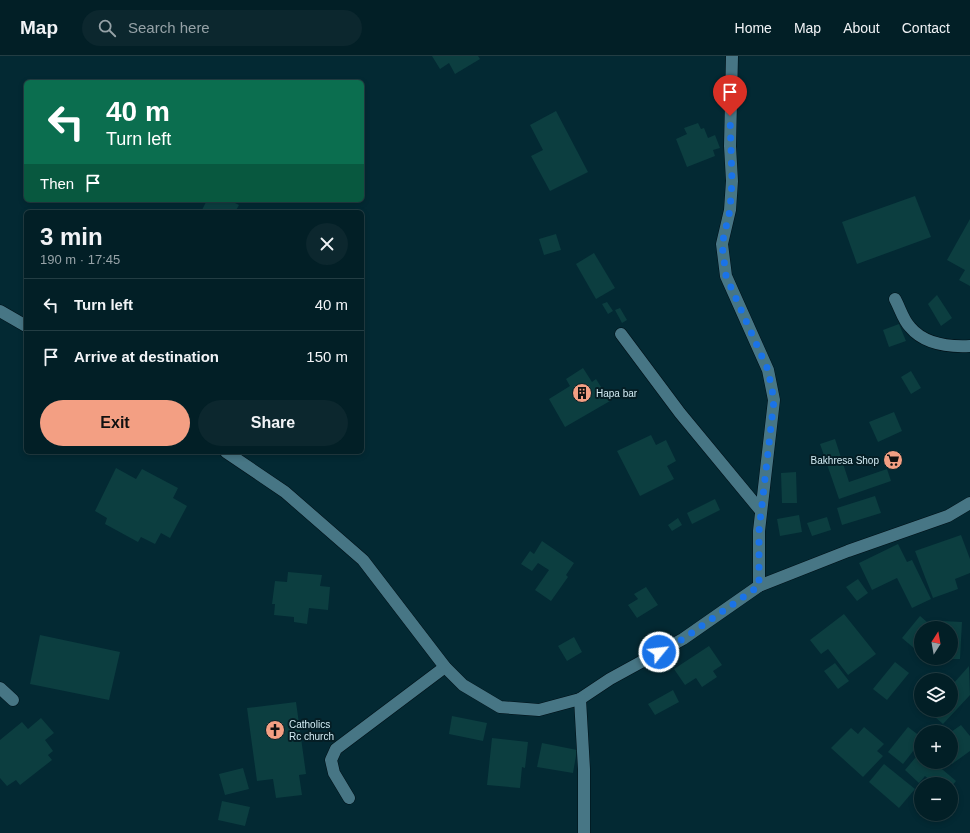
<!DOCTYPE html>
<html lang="en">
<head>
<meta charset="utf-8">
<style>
  body { margin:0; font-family:Helvetica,sans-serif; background:#0c272e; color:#f1f3f6; height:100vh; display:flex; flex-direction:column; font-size:15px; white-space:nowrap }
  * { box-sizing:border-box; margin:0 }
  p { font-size:13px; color:#96a2a7 }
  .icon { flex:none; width:22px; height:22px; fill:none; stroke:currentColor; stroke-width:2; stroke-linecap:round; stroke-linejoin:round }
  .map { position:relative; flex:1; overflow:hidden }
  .drawer { position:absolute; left:24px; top:154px; width:340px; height:244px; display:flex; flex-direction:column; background:#021f26; border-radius:6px; box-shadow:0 2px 6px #0003,0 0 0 1px #233d43 }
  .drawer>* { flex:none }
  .guide { position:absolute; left:24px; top:24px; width:340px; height:122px; border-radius:6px; box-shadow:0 2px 6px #0003,0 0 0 1px #233d43; background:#0b6e4f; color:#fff; overflow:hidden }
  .needle { width:26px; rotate:11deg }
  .tools { position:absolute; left:914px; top:565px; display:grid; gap:8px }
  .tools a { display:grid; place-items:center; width:44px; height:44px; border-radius:50%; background:#021f26; box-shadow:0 2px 6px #0003,0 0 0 1px #233d43; font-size:20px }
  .pin { position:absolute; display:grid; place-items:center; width:34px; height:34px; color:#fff; margin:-41px -17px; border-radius:50% 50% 50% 0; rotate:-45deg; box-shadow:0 0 4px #0007 }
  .pin .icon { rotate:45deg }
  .me { position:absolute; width:44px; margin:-22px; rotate:61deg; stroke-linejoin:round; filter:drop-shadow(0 0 3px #0008) }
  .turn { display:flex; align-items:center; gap:14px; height:84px; padding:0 16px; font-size:18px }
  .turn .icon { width:52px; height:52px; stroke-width:2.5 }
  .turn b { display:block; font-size:28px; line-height:34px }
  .then { display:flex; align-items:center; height:38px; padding:0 16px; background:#0003; gap:8px; font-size:15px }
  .round { display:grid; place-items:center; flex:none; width:42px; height:42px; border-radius:21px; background:#0c272e }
  .overview { display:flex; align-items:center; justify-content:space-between; height:68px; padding:0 16px }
  h1 { font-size:24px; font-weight:700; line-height:30px }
  .cta { display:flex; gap:8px; margin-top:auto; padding:8px 16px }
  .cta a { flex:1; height:46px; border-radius:24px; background:#f39f83; color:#111; font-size:16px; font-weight:700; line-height:46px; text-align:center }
  .cta a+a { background:#0c272e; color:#f1f3f6 }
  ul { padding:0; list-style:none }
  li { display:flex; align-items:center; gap:12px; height:52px; padding:0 16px; border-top:1px solid #233d43 }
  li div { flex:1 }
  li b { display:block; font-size:15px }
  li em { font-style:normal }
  header { display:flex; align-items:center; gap:24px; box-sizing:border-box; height:56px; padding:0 20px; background:#021f26; border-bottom:1px solid #233d43 }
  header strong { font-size:19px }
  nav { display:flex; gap:22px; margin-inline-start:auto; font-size:14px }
  .search { width:280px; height:36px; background:#0c272e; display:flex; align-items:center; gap:10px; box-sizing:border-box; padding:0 14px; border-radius:22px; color:#96a2a7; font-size:15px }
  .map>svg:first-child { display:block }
  .building { fill:#0c3e40 }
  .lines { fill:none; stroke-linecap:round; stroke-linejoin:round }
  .lane-casing { stroke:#001017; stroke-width:13 }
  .street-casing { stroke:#001017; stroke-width:13 }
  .lane { stroke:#477685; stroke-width:12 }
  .street { stroke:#477685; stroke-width:12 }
  .route { stroke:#1a73e8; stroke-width:7; stroke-dasharray:0 12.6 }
  .labels { text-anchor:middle; stroke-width:4; stroke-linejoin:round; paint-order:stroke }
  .poi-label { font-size:10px; fill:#d4edf5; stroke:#051e25; text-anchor:start }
</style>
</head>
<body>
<header>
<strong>Map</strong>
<div class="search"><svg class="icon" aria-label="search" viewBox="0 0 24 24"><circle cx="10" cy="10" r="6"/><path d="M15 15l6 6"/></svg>Search here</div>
<nav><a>Home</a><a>Map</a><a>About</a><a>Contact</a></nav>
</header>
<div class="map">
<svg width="970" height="777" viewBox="0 0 970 777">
  <rect width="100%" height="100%" fill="#032933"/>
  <g class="building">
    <path d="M432 0H478L480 3 455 18 449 7 440 13Z"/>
    <path d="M556 55 588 116 550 135 531 100 543 94 530 69Z"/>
    <path d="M698 67 701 73 704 72 708 82 715 79 720 92 713 94 715 100 687 111 676 83 687 78 684 72Z"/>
    <path d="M915 140 931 181 857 208 842 166Z"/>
    <path d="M207 144H229L239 149 235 156H201Z"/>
    <path d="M970 163V230L959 224 965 214 947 204Z"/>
    <path d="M556 178 561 194 544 199 539 183Z"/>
    <path d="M594 197 615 232 596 243 576 208Z"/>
    <path d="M937 239 952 262 941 270 928 248Z"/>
    <path d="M607 246 613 255 608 258 602 248Z"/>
    <path d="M620 252 627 264 622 267 615 254Z"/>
    <path d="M899 268 906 285 889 291 883 274Z"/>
    <path d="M583 312 592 326 596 323 610 345 565 371 549 343 570 330 566 323Z"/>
    <path d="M911 315 921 332 911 338 901 321Z"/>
    <path d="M894 356 902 375 878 386 869 366Z"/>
    <path d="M651 379 656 389 666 384 676 405 667 410 674 423 640 440 617 395Z"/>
    <path d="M835 383 849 426 887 413 891 425 839 443 820 388Z"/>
    <path d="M897 394 903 407 889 413 884 400Z"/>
    <path d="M116 412 136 423 142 413 178 432 173 442 187 450 170 482 161 477 155 488 141 481 138 486 105 468 107 462 95 455Z"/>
    <path d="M796 416 797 447H782L781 417Z"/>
    <path d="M875 440 881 457 842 469 837 452Z"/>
    <path d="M715 443 720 454 692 468 687 457Z"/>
    <path d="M799 459 802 476 780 480 777 463Z"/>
    <path d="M827 461 831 474 812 480 807 467Z"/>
    <path d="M678 462 682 469 672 475 668 469Z"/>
    <path d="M961 479 970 503V517L955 523 958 533 933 542 915 495Z"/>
    <path d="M542 485 574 507 566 519 568 521 551 545 535 534 549 514 538 507 532 515 521 508 530 495 534 498Z"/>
    <path d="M898 488 907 506 912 504 931 543 912 552 897 522 872 534 859 507Z"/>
    <path d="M288 516 322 519 320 530 330 531 328 554 309 552 307 568 294 566V561L274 559 275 548H272L275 525 287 526Z"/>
    <path d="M858 523 868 537 857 545 846 531Z"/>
    <path d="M646 531 658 549 637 562 628 549 638 543 634 538Z"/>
    <path d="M844 558 876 598 848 619 828 593 821 598 810 584Z"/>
    <path d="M920 560 934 572H921V598L902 582Z"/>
    <path d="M942 565 962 566 960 603H951V572H942Z"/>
    <path d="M40 579 120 596 109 644 30 628Z"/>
    <path d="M574 581 582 596 567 605 558 590Z"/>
    <path d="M709 590 722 609 713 615 717 621 702 631 696 622 685 629 674 613Z"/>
    <path d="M895 606 909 617 887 644 873 633Z"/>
    <path d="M835 607 849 625 838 633 824 615Z"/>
    <path d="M969 610 970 639 943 668 927 654H951V626L953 628Z"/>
    <path d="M673 634 679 646 655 659 648 648Z"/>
    <path d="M296 646 306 718 299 719 302 739 276 742 273 723 257 725 247 652Z"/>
    <path d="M452 660 487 667 483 685 449 678Z"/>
    <path d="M41 662 54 677 45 684 53 695 48 699 52 704 20 729 16 724 7 730 0 722V684L22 666 28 673Z"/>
    <path d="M961 669 970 680V695L952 708 951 696 955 693 951 689V676Z"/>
    <path d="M864 671 884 688 877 695 883 700 863 721 831 692 851 672 858 678Z"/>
    <path d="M908 671 921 681V685L903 708 888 696Z"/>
    <path d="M492 682 528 686 525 712 522 711 520 732 487 729Z"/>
    <path d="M542 687 577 694 573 717 537 711Z"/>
    <path d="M921 695V706H937L936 708 956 725 951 731V728H934L925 720 919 727 905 714Z"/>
    <path d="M884 708 915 733 899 752 869 726Z"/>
    <path d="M243 712 249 733 225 739 219 718Z"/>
    <path d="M222 745 250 751 245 770 218 764Z"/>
  </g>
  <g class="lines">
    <g class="lane-casing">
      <g id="lane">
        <path d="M895 243C900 252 903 264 910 271 924 288 950 291 970 290"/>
        <path d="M349 742 334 717 331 704 336 693 445 611"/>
      </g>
    </g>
    <g class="street-casing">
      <g id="street">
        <path d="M732 0 730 90 732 125 730 154 722 188 726 220 768 314 774 344 759 475V530"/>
        <path d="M0 255 26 270"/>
        <path d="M621 278 680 357 761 455"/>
        <path d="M226 396 285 436 363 504 445 611 463 629 500 651 539 654 580 643 610 623 683 583 759 530 848 495 948 460 970 447"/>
        <path d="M0 632 13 644"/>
        <path d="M580 643 584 713V777"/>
      </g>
    </g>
    <use href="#lane" class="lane"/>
    <use href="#street" class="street"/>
  </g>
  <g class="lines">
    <path class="route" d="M659 596 683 583 759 530V475L774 344 768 314 726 220 722 188 730 154 732 125 730 60"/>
  </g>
  <defs>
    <g id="building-disc" transform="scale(1)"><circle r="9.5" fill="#f39f83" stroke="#051e25"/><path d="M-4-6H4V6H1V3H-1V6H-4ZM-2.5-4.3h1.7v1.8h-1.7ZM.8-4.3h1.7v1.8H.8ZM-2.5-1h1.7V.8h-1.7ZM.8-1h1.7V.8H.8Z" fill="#111"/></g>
    <g id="supermarket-disc" transform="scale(1)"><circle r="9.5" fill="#f39f83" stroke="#051e25"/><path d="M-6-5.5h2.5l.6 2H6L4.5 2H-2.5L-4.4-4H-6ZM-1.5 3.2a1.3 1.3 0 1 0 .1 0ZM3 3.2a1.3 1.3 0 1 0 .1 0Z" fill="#111"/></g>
    <g id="church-disc" transform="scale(1)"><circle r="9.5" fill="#f39f83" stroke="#051e25"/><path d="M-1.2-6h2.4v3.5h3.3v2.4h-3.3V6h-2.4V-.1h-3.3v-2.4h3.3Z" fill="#111"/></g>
  </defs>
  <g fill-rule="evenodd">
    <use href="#building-disc" x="582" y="337"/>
    <use href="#supermarket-disc" x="893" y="404"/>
    <use href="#church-disc" x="275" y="674"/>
  </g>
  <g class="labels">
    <g class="poi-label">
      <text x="596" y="341">Hapa bar</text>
      <text x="879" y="408" text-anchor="end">Bakhresa Shop</text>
      <text x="289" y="672">Catholics<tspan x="289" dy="12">Rc church</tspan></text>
    </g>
  </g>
</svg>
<div class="tools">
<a><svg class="needle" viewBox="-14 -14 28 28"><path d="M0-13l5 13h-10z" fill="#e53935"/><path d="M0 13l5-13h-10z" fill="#96a2a7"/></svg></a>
<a><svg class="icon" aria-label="layers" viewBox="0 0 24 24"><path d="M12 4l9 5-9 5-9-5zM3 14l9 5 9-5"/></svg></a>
<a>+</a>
<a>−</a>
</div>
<div class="pin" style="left:730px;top:60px;background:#d93025"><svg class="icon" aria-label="arrive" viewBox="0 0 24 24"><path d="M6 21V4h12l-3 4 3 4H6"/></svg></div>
<svg class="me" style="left:659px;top:596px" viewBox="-20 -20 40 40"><circle r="17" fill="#1a73e8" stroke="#fff" stroke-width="3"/><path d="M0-11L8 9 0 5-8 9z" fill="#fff"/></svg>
<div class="guide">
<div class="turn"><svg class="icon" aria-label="left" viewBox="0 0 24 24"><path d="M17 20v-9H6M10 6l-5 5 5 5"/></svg><div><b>40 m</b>Turn left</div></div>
<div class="then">Then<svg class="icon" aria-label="arrive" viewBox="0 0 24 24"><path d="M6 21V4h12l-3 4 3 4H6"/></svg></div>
</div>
<section class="drawer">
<div class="overview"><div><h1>3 min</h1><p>190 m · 17:45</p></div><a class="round"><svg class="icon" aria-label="close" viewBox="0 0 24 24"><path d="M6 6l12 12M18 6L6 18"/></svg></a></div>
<ul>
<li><svg class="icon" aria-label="left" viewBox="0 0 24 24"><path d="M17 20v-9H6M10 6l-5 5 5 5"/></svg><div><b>Turn left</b></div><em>40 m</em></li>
<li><svg class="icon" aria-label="arrive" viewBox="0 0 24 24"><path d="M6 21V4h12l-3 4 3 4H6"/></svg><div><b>Arrive at destination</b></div><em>150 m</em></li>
</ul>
<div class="cta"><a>Exit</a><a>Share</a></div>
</section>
</div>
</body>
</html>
